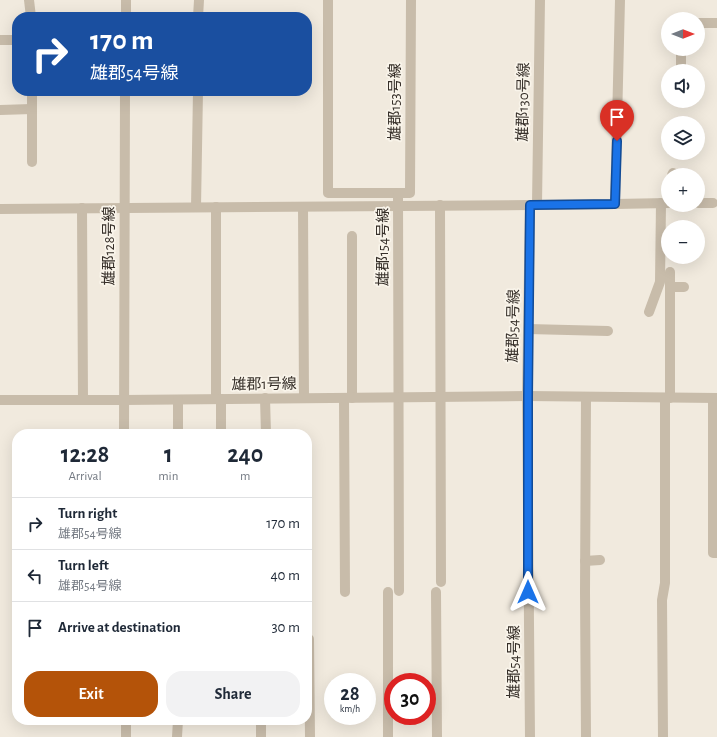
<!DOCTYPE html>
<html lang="en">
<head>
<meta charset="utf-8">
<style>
  body { margin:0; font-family:"Alegreya Sans","Noto Sans JP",sans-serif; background:#f2f2f3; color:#1f2937; height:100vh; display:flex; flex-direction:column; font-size:15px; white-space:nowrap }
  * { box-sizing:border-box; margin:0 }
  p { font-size:13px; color:#747a83 }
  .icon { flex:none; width:22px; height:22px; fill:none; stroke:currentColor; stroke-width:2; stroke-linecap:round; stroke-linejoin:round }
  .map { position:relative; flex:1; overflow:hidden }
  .panel { position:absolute; left:12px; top:429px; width:300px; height:296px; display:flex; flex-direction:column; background:#fff; border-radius:16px; box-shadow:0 4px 16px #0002 }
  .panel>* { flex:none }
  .top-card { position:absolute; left:12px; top:12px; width:300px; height:84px; border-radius:16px; box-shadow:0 4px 16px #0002; background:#1a4fa0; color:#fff; overflow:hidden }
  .needle { width:26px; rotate:90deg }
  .controls { position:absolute; left:661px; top:12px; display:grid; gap:8px }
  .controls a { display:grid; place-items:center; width:44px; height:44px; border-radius:50%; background:#fff; box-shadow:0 4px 16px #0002; font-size:20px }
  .speed { position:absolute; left:324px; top:673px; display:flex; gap:8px; font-size:20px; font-weight:700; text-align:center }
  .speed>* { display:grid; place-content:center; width:52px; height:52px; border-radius:50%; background:#fff; box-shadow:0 4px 16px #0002; line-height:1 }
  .speed small { font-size:10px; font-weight:400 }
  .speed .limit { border:6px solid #d22; background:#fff; color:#111 }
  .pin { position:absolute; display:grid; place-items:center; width:34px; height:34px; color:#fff; margin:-41px -17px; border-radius:50% 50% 50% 0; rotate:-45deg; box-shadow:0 0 4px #0007 }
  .pin .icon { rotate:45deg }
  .me { position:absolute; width:44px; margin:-22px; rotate:0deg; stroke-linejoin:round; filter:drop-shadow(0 0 3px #0008) }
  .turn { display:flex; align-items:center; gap:14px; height:84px; padding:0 12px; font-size:18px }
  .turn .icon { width:52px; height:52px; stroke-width:2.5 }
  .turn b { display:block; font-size:28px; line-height:34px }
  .eta { display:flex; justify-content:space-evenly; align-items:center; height:68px; text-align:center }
  .eta b { font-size:24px; font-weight:600; line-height:28px }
  .cta { display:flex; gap:8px; margin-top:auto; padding:8px 12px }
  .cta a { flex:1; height:46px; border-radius:16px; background:#b45309; color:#fff; font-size:16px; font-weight:600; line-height:46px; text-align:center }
  .cta a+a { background:#f2f2f3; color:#1f2937 }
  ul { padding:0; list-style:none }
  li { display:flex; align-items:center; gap:12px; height:52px; padding:0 12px; border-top:1px solid #e0e1e3 }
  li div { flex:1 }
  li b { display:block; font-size:15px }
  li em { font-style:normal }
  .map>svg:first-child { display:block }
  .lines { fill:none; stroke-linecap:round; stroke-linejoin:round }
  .street { stroke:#c8bcaa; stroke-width:10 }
  .route-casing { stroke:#114b97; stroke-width:10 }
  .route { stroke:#1a73e8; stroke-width:7 }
  .labels { text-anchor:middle; stroke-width:3.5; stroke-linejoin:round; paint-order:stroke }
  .street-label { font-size:15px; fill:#362f29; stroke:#f9f4ea }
</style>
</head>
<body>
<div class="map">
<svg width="717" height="737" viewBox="0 0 717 737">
  <rect width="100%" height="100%" fill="#f1eade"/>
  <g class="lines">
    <g class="street">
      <path d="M29 0 31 17"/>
      <path d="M328 0V193H398L399 591"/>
      <path d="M126 17V0"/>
      <path d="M198 17 199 0"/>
      <path d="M698 23H717"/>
      <path d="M0 40H17"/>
      <path d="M681 71V49"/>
      <path d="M0 110 32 109"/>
      <path d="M32 162V91"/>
      <path d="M672 175 673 173"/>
      <path d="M398 193H410L411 0"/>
      <path d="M698 203H713"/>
      <path d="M537 204 540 0"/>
      <path d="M615 204 668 203"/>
      <path d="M440 205 441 582"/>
      <path d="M196 207 198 91"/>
      <path d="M216 207V399"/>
      <path d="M303 207 304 398"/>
      <path d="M82 208 83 400"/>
      <path d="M0 209 530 205"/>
      <path d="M670 272V398"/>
      <path d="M670 287H684"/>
      <path d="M649 312 660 282 661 203"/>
      <path d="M528 329 608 331"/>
      <path d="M265 398 266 434"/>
      <path d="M344 398 345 592"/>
      <path d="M352 398V236"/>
      <path d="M713 398V553H717"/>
      <path d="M221 399V434"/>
      <path d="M0 400H124L527 396 717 398"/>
      <path d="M178 400V434"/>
      <path d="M124 434 125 91"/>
      <path d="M585 561 600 560"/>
      <path d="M436 592 437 737"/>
      <path d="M309 639 310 737"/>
      <path d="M126 720V737"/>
      <path d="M261 720V737"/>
      <path d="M177 737 178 720"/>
      <path d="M388 737V592"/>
      <path d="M530 737 527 396 530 205 615 204 620 0"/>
      <path d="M586 737 585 592 586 397"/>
      <path d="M663 737 662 600 665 583V398"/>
    </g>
  </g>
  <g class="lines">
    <g class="route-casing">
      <path id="route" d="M528 592V396L530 205 615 204 617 141"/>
    </g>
    <use href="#route" class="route"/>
  </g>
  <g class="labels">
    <g class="street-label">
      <text transform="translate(395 102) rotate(-90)" y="5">雄郡153号線</text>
      <text transform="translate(523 102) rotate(-89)" y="5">雄郡130号線</text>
      <text transform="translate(109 246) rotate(-90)" y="5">雄郡128号線</text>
      <text transform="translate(383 247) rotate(-90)" y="5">雄郡154号線</text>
      <text transform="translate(513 326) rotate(-89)" y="5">雄郡54号線</text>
      <text transform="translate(264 384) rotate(-1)" y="5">雄郡1号線</text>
      <text transform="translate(514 662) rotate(-90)" y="5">雄郡54号線</text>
    </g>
  </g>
</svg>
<div class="controls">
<a><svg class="needle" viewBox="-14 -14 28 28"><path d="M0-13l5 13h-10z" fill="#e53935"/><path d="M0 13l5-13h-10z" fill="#747a83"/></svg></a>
<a><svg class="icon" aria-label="sound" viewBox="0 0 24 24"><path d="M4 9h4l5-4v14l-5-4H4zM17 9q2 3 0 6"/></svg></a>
<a><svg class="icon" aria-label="layers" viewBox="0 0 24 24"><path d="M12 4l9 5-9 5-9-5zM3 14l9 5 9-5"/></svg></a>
<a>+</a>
<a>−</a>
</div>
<div class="speed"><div>28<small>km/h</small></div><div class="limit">30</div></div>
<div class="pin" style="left:617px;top:141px;background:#d93025"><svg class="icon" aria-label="arrive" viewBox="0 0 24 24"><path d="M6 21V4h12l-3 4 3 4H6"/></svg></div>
<svg class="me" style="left:528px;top:592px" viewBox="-20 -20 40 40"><path d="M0-17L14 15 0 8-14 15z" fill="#1a73e8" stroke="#fff" stroke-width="4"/></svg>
<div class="top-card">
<div class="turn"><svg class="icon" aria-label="right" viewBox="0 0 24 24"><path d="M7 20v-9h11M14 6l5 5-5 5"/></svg><div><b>170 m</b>雄郡54号線</div></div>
</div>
<section class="panel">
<div class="eta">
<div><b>12:28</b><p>Arrival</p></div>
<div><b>1</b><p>min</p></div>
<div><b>240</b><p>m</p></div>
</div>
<ul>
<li><svg class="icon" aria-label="right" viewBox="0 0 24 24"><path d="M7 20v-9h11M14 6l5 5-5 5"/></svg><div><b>Turn right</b><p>雄郡54号線</p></div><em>170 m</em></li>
<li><svg class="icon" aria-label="left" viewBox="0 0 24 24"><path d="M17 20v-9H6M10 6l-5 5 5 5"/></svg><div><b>Turn left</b><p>雄郡54号線</p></div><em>40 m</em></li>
<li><svg class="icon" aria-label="arrive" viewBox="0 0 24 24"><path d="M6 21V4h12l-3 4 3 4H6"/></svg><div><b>Arrive at destination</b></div><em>30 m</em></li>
</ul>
<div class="cta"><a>Exit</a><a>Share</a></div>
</section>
</div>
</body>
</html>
